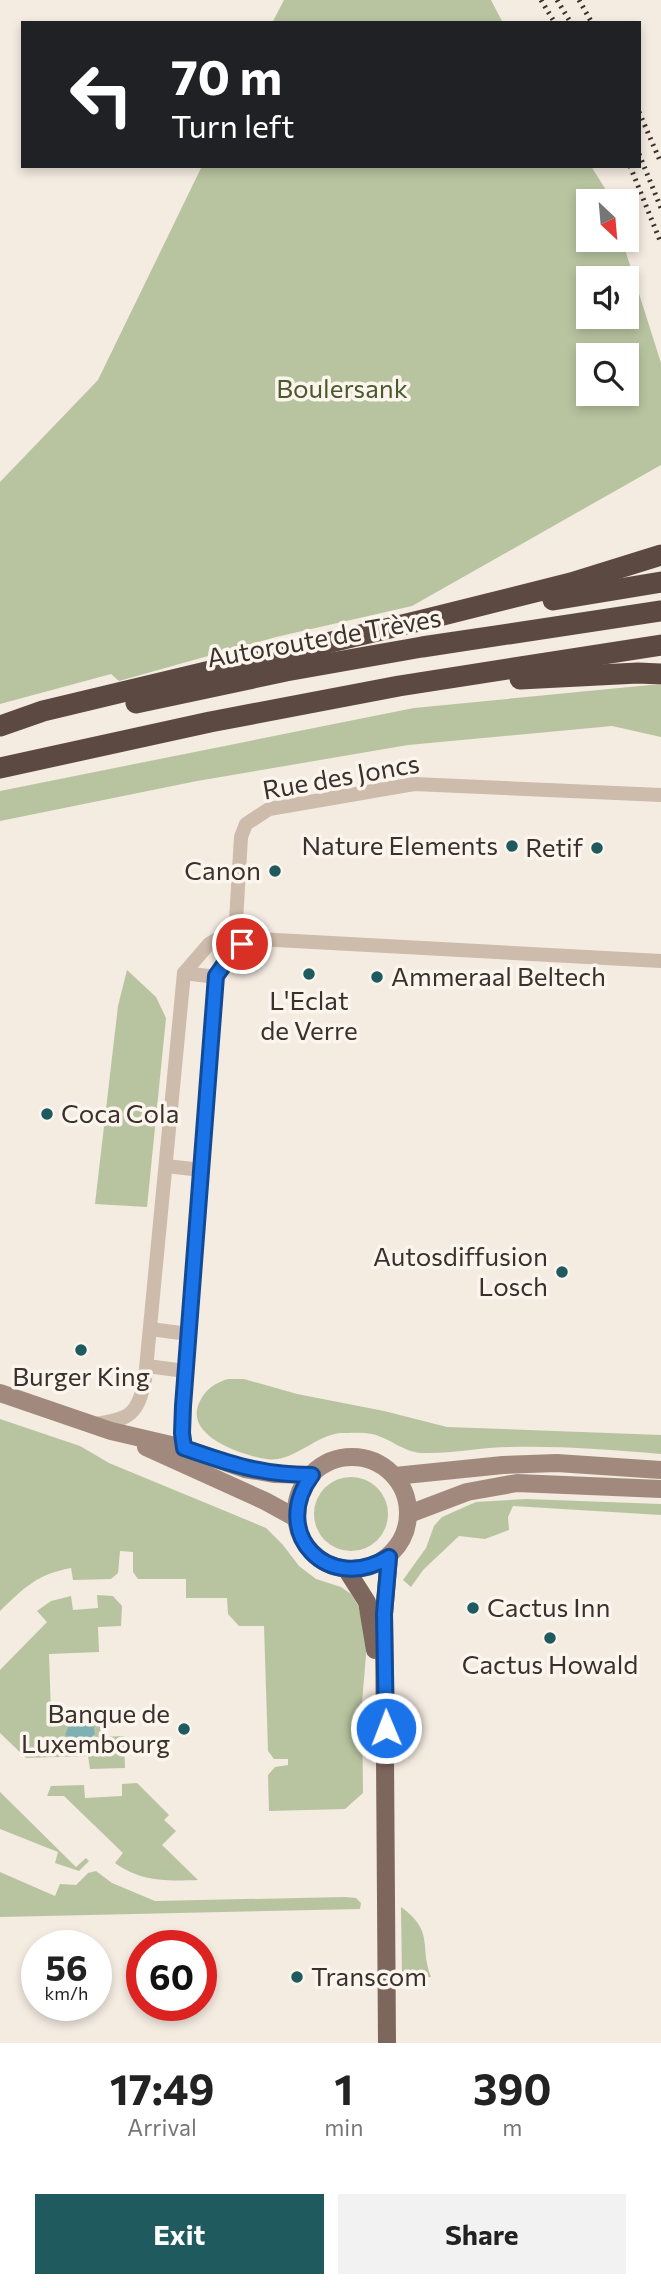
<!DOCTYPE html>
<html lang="en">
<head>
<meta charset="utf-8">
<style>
  body { margin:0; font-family:Commissioner,sans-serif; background:#f2f2f2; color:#222; height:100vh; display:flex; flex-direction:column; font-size:26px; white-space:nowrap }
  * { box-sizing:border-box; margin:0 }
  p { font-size:23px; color:#767676 }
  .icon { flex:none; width:38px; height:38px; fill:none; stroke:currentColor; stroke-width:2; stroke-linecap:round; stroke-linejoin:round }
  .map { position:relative; height:2043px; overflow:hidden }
  .sheet { display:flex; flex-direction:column; background:#fff; flex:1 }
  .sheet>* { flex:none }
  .top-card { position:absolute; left:21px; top:21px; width:620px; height:147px; border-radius:0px; box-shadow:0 4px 10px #0003; background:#202124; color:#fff; overflow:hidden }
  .needle { width:46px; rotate:154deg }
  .fabs { position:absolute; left:576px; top:189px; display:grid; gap:14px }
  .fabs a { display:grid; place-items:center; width:63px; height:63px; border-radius:0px; background:#fff; box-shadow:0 4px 10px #0003; font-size:35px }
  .speed { position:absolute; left:21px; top:1930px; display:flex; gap:14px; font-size:35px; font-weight:700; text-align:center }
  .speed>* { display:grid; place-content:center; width:91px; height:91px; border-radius:50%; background:#fff; box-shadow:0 4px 10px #0003; line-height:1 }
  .speed small { font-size:18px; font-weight:400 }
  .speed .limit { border:10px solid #d22; background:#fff; color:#111 }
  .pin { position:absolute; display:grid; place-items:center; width:60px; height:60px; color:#fff; margin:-30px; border:4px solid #fff; border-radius:50%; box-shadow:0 2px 7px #0007 }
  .me { position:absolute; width:77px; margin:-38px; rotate:359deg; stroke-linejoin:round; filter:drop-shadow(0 0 5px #0008) }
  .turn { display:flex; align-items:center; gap:24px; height:147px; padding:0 35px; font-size:32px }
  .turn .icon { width:91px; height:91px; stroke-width:2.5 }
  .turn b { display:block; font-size:49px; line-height:60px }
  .eta { display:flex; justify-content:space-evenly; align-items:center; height:119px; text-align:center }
  .eta b { font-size:42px; font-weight:700; line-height:49px }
  .primary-button { display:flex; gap:14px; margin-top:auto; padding:14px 35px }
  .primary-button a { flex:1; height:80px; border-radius:0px; background:#1f5a5e; color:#fff; font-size:28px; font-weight:700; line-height:80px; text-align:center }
  .primary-button a+a { background:#f2f2f2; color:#222 }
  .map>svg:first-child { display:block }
  .green { fill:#b8c4a0; fill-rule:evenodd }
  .water { fill:#7fb0b2 }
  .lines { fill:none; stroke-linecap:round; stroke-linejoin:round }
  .minor { stroke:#cdbbac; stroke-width:14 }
  .secondary { stroke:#a18a7d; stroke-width:18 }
  .primary { stroke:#7d675c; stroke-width:18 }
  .motorway { stroke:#5c4a42; stroke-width:21 }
  .rail { stroke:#3b302b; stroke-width:5; stroke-dasharray:2 5; stroke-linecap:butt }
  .route-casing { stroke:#114b97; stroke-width:18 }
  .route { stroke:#1a73e8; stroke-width:12 }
  .poi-dot { fill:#1f5a5e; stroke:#fbf5ee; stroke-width:2.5 }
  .labels { text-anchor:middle; stroke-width:7; stroke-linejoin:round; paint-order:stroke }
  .park-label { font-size:26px; fill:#4a5a2e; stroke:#fbf5ee }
  .street-label { font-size:26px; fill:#3b302b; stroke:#fbf5ee }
  .poi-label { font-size:26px; fill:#3b302b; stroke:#fbf5ee; text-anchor:end }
</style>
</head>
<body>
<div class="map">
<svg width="661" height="2043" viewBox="0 0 661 2043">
  <rect width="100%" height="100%" fill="#f4ebe1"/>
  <g class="green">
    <path d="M284 0H491L503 23H272Z"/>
    <path d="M202 166H591L606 190 610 201H588V240H622L661 363V465L412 606 276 637 119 681 111 674 0 704V482L98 380ZM588 278H626V317H588ZM588 355H626V394H588Z"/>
    <path d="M650 685H661V737L612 726 408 745 197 781 0 821V791L414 708Z"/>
    <path d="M127 970 156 997 166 1018 147 1207 95 1204 118 1006Z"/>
    <path d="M228 1379H244L297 1394 384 1411 447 1427 661 1435V1454C611 1450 562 1446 512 1447 482 1447 451 1454 422 1453 403 1452 390 1438 372 1434 363 1432 350 1433 340 1433 314 1436 293 1463 266 1459 242 1455 182 1436 200 1401 206 1389 215 1383 228 1379Z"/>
    <path d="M0 1419 80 1446 109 1463 266 1528 283 1545 299 1566 316 1579 341 1587 351 1594 358 1605 367 1643 362 1703 363 1793 345 1809 269 1811 268 1775 275 1767 288 1765V1759H274L268 1751 264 1626H239L228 1614 227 1598H186V1579H138L133 1572V1552L120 1551 118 1573 111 1579 73 1580 71 1568C37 1574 24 1588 0 1611Z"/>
    <circle cx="351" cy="1514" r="37"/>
    <path d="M526 1499 661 1504V1515L513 1506 508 1517 509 1530 485 1539 459 1536 423 1570 411 1587 403 1580 426 1548 434 1526 442 1517 476 1502Z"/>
    <path d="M97 1595 113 1596 122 1606 121 1626 98 1627 99 1652 49 1654 51 1713 100 1712 101 1737 124 1736 125 1768 90 1769 88 1756 26 1758 0 1733V1670L47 1622 37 1611 51 1601 71 1596 73 1610 98 1608Z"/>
    <path d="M137 1783 169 1815 164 1820 176 1831 162 1845 198 1880C165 1881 142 1882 115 1863L123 1853 64 1796H47L51 1786 84 1785 85 1798 122 1796V1784Z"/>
    <path d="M0 1792 76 1867 86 1858 89 1861 79 1871 55 1863 58 1852 0 1829Z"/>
    <path d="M96 1871 112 1883 155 1901 345 1897 356 1898 361 1903 360 1909 0 1917V1872L55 1896 60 1884 76 1885 88 1873Z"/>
    <path d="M401 1907C435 1932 419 1945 431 1977L402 1978Z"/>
  </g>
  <path class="water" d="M84 1721 93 1725 95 1734C84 1743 76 1742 65 1735L69 1725Z"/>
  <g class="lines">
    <g class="minor">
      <path d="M184 973 216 977"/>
      <path d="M166 1166 202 1170"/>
      <path d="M150 1329 189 1334"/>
      <path d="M147 1366 185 1371"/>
      <path d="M94 1424C129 1420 138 1415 145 1379L184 973 209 944 227 933 236 921 241 837 246 824 269 809 414 784 661 795"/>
      <path d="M184 1448 182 1433 185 1371 216 977C229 957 235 946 258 939L661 961"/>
    </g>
    <g class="secondary">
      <path d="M0 1393 111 1431 184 1448 245 1469 275 1474 312 1475"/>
      <path d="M146 1447 265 1501 296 1518"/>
      <circle cx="352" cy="1513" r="56"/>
      <path d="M395 1476 503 1465 557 1463 661 1470"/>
      <path d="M409 1514 467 1492 517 1483 661 1489"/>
    </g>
    <g class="primary">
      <path d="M346 1569 367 1602 375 1650"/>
      <path d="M387 2043 384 1614 389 1557"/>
    </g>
    <g class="motorway">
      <path d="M553 600 661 582"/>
      <path d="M520 679 638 673 661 674"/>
      <path d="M136 703 286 671 422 647 661 611"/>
      <path d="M0 726 43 711 423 620 571 583 661 555"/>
      <path d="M0 768 210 722 399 686 661 645"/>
    </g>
    <g class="rail">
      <path d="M541 0 555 23"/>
      <path d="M557 0 571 23"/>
      <path d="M579 0 592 23"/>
      <path d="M639 112 661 163"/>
      <path d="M639 154 661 208"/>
      <path d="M630 166 661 243"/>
    </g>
  </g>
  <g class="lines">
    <g class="route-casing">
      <path id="route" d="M242 944 228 959 216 976 183 1406 182 1433 184 1448C230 1464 262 1475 312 1475 269 1533 328 1595 389 1557L384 1614 386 1728"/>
    </g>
    <use href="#route" class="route"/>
  </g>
  <g class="poi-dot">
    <circle cx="512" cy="846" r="7"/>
    <circle cx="597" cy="848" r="7"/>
    <circle cx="275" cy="871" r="7"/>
    <circle cx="309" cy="974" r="7"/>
    <circle cx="377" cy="977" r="7"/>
    <circle cx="47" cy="1114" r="7"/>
    <circle cx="562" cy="1272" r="7"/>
    <circle cx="81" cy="1350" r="7"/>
    <circle cx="473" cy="1608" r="7"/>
    <circle cx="550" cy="1638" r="7"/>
    <circle cx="184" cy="1729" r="7"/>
    <circle cx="297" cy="1977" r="7"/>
  </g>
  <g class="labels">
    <g class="park-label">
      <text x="342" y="398">Boulersank</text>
    </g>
    <g class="street-label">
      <text transform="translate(324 638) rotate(-10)" y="9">Autoroute de Trèves</text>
      <text transform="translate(341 777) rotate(-10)" y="9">Rue des Joncs</text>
    </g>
    <g class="poi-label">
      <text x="498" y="855">Nature Elements</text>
      <text x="583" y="857">Retif</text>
      <text x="261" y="880">Canon</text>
      <text x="391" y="986" text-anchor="start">Ammeraal Beltech</text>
      <text x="309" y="1010" text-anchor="middle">L'Eclat<tspan x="309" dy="30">de Verre</tspan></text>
      <text x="61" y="1123" text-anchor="start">Coca Cola</text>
      <text x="548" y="1266">Autosdiffusion<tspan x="548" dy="30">Losch</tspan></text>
      <text x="81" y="1386" text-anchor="middle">Burger King</text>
      <text x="487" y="1617" text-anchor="start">Cactus Inn</text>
      <text x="550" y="1674" text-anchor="middle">Cactus Howald</text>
      <text x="170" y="1723">Banque de<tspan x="170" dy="30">Luxembourg</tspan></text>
      <text x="311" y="1986" text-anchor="start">Transcom</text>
    </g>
  </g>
</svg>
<div class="fabs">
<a><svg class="needle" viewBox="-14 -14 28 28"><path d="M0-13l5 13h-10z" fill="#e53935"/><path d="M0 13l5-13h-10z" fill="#767676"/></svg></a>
<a><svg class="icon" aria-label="sound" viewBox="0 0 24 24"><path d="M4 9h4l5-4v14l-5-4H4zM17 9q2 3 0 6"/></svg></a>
<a><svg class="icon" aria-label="search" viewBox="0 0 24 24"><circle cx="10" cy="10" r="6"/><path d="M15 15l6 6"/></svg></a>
</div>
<div class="speed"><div>56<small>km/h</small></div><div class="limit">60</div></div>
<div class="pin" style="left:242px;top:944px;background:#d93025"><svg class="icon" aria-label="arrive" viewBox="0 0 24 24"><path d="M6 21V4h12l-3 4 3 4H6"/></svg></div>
<svg class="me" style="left:386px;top:1728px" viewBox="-20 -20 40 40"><circle r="17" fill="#1a73e8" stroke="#fff" stroke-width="3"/><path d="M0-11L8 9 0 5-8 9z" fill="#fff"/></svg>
<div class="top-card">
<div class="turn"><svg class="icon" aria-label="left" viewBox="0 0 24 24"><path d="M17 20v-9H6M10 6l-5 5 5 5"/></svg><div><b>70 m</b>Turn left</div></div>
</div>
</div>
<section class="sheet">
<div class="eta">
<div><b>17:49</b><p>Arrival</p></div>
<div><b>1</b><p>min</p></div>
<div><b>390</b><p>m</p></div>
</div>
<div class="primary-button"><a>Exit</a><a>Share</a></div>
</section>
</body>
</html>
